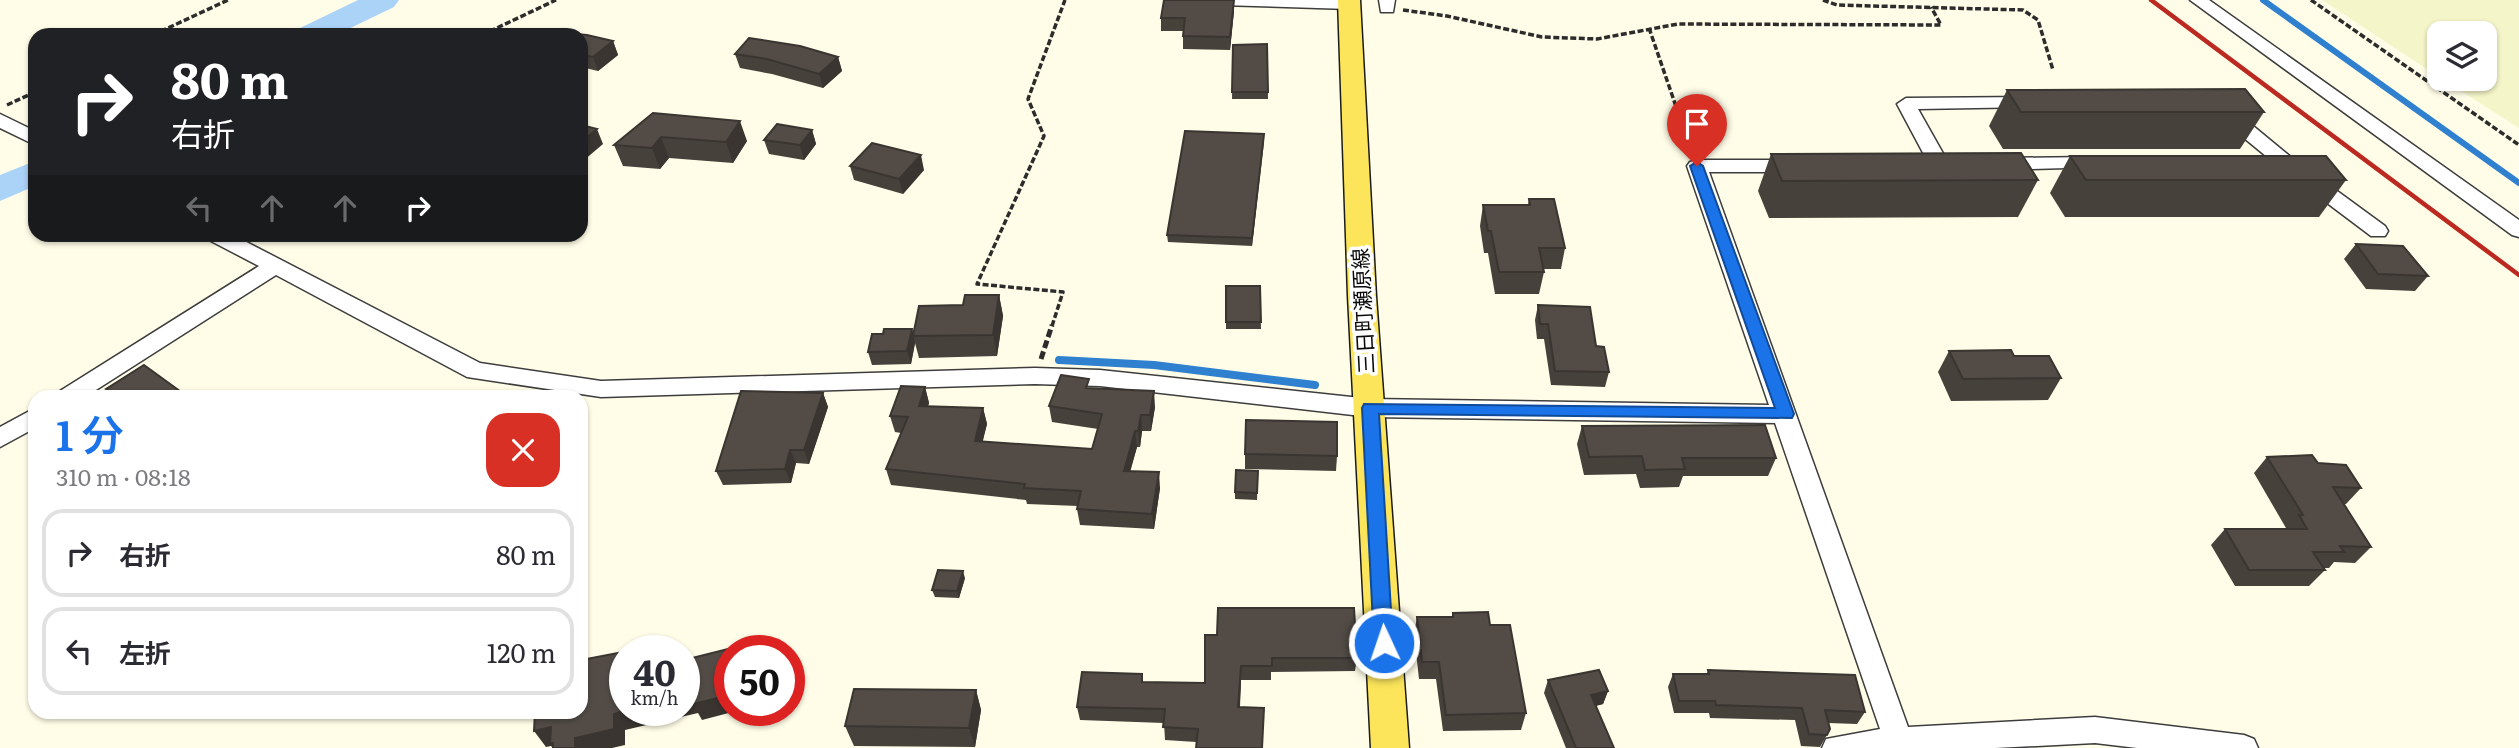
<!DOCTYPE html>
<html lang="ja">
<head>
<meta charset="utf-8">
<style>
  body { margin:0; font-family:Literata,"Noto Sans JP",serif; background:#f2f2f3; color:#2b2b33; height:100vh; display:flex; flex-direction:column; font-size:26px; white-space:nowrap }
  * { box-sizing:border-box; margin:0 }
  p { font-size:23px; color:#7c7c81 }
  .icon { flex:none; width:38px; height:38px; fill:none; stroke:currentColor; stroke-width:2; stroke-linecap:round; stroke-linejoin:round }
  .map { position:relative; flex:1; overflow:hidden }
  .sheet { position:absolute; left:28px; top:390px; width:560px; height:329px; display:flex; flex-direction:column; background:#fff; border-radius:21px; box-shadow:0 2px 5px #0004 }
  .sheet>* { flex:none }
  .guide { position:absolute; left:28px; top:28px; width:560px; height:214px; border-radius:21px; box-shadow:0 2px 5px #0004; background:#202124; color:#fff; overflow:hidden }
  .buttons { position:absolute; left:2427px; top:21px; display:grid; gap:14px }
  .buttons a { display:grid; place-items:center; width:70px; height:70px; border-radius:14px; background:#fff; box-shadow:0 2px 5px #0004; font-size:35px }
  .speed { position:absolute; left:609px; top:635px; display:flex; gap:14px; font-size:35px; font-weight:700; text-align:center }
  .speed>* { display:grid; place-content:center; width:91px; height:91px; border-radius:50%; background:#fff; box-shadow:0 2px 5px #0004; line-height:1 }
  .speed small { font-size:18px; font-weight:400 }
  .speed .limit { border:10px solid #d22; background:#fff; color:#111 }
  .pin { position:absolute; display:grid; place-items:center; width:60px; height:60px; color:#fff; margin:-72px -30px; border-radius:50% 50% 50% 0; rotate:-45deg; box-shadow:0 0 7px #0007 }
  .pin .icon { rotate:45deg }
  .me { position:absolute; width:77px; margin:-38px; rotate:357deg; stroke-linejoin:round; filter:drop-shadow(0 0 5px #0008) }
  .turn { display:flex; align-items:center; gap:24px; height:147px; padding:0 28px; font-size:32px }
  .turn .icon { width:91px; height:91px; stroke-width:2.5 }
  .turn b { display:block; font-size:49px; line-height:60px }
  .lanes { display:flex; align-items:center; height:66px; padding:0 28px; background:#0003; justify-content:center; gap:35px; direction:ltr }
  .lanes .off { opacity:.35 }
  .round { display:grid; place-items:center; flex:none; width:74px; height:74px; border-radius:21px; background:#f2f2f3 }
  .head { display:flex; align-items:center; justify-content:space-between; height:119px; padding:0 28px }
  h1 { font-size:42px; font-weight:600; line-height:52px; color:#1a73e8 }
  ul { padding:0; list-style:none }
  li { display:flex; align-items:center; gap:21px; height:88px; margin:0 14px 10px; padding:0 14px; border:4px solid #e1e1e2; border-radius:21px }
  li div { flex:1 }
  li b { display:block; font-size:26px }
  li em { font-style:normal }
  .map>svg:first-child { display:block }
  .farmland { fill:#f4f5c8 }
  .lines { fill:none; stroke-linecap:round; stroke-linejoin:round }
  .stream-far1 { stroke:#3080d0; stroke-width:6 }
  .stream { stroke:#3080d0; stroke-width:8 }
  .river { fill:#abd3f7; fill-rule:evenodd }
  .minor-casing { stroke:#3d3d3d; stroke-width:3 }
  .major-casing { stroke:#1b1b1b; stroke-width:3 }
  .path-far1 { stroke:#2c2c2c; stroke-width:3.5; stroke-dasharray:6 2.5; stroke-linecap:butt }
  .path { stroke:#2c2c2c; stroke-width:5; stroke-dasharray:8 3.5; stroke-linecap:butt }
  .minor { fill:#fff; fill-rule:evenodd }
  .major { fill:#fce55a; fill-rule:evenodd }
  .rail { stroke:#bc2920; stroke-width:4.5 }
  .wall { fill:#47413c }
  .shaded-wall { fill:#3a3531 }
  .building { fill:#534c46; stroke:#3a3531; stroke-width:2 }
  .route { fill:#1a73e8; stroke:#114b97; stroke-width:2 }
  .labels { text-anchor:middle; stroke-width:7; stroke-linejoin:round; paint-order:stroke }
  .street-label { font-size:21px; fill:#0a0a0a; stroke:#fff }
</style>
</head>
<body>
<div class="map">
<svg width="2519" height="748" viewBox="0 0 2519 748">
  <rect width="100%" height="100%" fill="#fffde7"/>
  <path class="farmland" d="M2322 0H2519V128L2443 79H2485V33H2440L2439 77Z"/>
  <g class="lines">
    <path class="stream-far1" d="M2263 0 2519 183"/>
    <path class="stream" d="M1059 360 1154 365 1315 385"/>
    <g class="river">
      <path d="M358 0H399L394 7 336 35H295L300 28Z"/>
      <path d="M35 161V186L0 201V175Z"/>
    </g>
    <g class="minor-casing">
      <g id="minor">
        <path d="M1212 0H1353L1357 4 1349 9 1220 5Z"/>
        <path d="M1379 0H1395L1393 12H1381Z"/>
        <path d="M2190 0H2209L2519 220V237L2512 235Z"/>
        <path d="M2029 97 2038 103 2036 107 1918 109 1949 164 1946 168H1932L1929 164 1897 104 1906 98Z"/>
        <path d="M2228 109 2235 111 2292 158 2385 226 2388 231 2385 236H2371L2278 166 2221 119 2219 115 2221 111Z"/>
        <path d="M0 114 35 131V145L0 128Z"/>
        <path d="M2095 157 2102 159 2105 163 2102 167 1997 170 1990 168 1987 164 1990 160 1997 158Z"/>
        <path d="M1697 160H1798L1805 162 1808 166 1805 170 1798 172H1709L1908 727 2095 717 2244 735 2254 739 2258 748H2137L2095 743 1995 748H1822L1826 739 1880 729 1775 423 1370 417 1100 386 1035 384 601 397 467 377 276 275 85 397H56L60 391 259 266 207 239 204 234H231L480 363 601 381 1035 368 1100 370 1370 399 1769 405 1687 166 1690 162Z"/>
        <path d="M35 408V428L0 447V427Z"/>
      </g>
    </g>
    <g class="major-casing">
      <path id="major" d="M1338 0H1360L1376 296 1409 748H1371L1348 296Z"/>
    </g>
    <g class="path-far1">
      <path d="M1823 0 1837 5 2023 10 2038 20 2053 70"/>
      <path d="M2311 0 2519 145"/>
      <path d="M1403 10 1447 16 1542 37 1597 39 1678 24 1941 25 1931 7"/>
      <path d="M1649 28 1691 150"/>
      <path d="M153 35 228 0"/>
      <path d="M482 35 556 0"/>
      <path d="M7 105 35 92"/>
      <path d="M1052 326 1063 292 977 284 1044 136 1028 99 1065 0"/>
    </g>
    <path class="path" d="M1041 359 1052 325"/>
    <use href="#minor" class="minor"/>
    <use href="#major" class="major"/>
    <path class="rail" d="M2151 0 2519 275"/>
  </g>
  <g class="wall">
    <path d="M1234 0V11L1230 50 1183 49V31H1161V18Z"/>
    <path d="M581 35 613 41 618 55 598 71 581 67Z"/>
    <path d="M1267 44 1268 99H1232L1233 45Z"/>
    <path d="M735 54 838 57 842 71 823 88 772 74 740 68Z"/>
    <path d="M2007 90 2264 112 2240 149H2003L1989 126Z"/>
    <path d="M653 113 747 141 733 163 669 158 660 169 623 166 614 145Z"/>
    <path d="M812 130 816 144 804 160 769 154 764 140Z"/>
    <path d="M1264 134 1252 246 1168 242 1167 235Z"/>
    <path d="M1771 154 2038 180 2018 217 1769 218 1758 191Z"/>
    <path d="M2070 156 2346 180 2319 217H2065L2050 193Z"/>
    <path d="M850 166 924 170 903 194 854 180Z"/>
    <path d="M1529 199 1565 248 1561 269H1543L1544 272 1539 294H1495L1488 253H1484L1480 226 1483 205H1528Z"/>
    <path d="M2356 244 2428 276 2415 291 2366 289 2344 259Z"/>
    <path d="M1226 286H1260L1261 329H1226Z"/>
    <path d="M999 295 1003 316 997 356 919 358 915 343 911 364 872 365 868 352 912 329 914 335 963 305Z"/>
    <path d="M1538 305 1596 346 1609 372 1605 387 1551 385 1544 339H1537L1535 320Z"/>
    <path d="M1949 351 2014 356 2061 378 2048 400 1951 401 1938 372Z"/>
    <path d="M925 387 929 403 928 406 983 408 987 424 982 442 1092 449 1098 429 1052 422 1049 406 1090 388 1155 407 1151 431H1142L1140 447H1137L1130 471 1160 488 1154 529 1080 525 1077 509 1078 506 1027 504 1026 500 891 485 886 469 901 433 895 432 890 416Z"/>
    <path d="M823 393 828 407 809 464 796 463 791 483 723 485 716 471Z"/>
    <path d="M1582 426 1776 458 1768 476H1683L1679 487 1640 488 1636 474 1584 475 1577 444Z"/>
    <path d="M1245 454 1337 456 1336 471 1245 469Z"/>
    <path d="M2267 457 2318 463 2361 488 2346 504H2344L2371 547 2355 563 2334 562 2329 568H2323L2325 570 2309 586H2235L2211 545 2225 529 2286 528 2254 473Z"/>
    <path d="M1258 471 1257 500 1235 499V492Z"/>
    <path d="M965 578 959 598 935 597 932 590Z"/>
    <path d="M1453 613 1490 625 1526 713 1521 730 1443 731 1436 679H1419L1414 634 1417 617H1452Z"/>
    <path d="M1217 635 1357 658 1355 671 1271 672V680H1241L1240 707 1264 708 1263 721 1196 742 1165 740 1164 723 1080 720 1077 707 1142 674 1143 682 1205 683Z"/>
    <path d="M1708 670 1865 712 1857 724 1828 723 1827 735 1820 747 1801 746 1795 720 1710 718 1709 713H1674L1668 687 1673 674H1707Z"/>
    <path d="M1548 680 1608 691 1603 704 1596 706 1614 748H1566L1544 693Z"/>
    <path d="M976 690 981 710 975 747 854 746 845 726Z"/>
  </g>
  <g class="shaded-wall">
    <path d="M1234 0V11L1230 50V37Z"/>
    <path d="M613 41 618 55 598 71 593 57Z"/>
    <path d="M838 57 842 71 823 88 819 74Z"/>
    <path d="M740 121 747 141 733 163 726 142Z"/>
    <path d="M597 129 603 144 583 161 581 157V142Z"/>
    <path d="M812 130 816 144 804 160 800 145Z"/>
    <path d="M1264 134V142L1252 246V238Z"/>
    <path d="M661 137 669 158 660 169 652 148Z"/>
    <path d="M921 155 924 170 903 194 899 179Z"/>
    <path d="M999 295 1003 316 997 356 993 335Z"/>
    <path d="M912 329 915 343 911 364 907 351Z"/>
    <path d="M925 387 929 403 923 422 919 406Z"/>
    <path d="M1154 391 1155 407 1151 431 1150 415Z"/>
    <path d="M823 393 828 407 809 464 804 450Z"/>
    <path d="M983 408 987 424 979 457 975 441Z"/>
    <path d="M1141 415 1142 431 1140 447 1138 431Z"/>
    <path d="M1135 431 1137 447 1126 487 1124 471Z"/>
    <path d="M790 450 796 463 791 483 785 469Z"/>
    <path d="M1159 472 1160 488 1154 529 1152 514Z"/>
    <path d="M963 571 965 578 959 598 957 591Z"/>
    <path d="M618 653 625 664V689L617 677Z"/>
    <path d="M1241 666V680L1239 720 1238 707Z"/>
    <path d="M976 690 981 710 975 747 969 728Z"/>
    <path d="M1608 691 1603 704 1586 708 1591 695Z"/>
    <path d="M730 695V710H740L702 720 698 713 625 730V745L612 748H575V738L614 714 628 710H684V698L693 696Z"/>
    <path d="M551 727 553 748 551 746 546 747 534 731Z"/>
  </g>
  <g class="building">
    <path d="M1164 0H1234L1230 37 1183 36 1185 18H1161Z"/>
    <path d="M556 32 587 35 613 41 593 57 581 55V35H553Z"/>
    <path d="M749 38 800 46 838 57 819 74 767 59 735 54Z"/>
    <path d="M1267 44 1268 92H1232L1233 45Z"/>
    <path d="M2245 89 2264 112H2021L2007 90Z"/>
    <path d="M653 113 740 121 726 142 661 137 652 148 614 145Z"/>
    <path d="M777 124 812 130 800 145 764 140Z"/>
    <path d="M581 125 597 129 581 142Z"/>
    <path d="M1185 131 1264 134 1252 238 1167 235Z"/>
    <path d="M872 143 921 155 899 179 850 166Z"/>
    <path d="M2021 153 2038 180 1782 181 1771 154Z"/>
    <path d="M2070 156H2326L2346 180H2086Z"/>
    <path d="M1529 199H1554L1565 248H1539L1544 272H1499L1491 231H1488L1483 205H1530Z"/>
    <path d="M2356 244 2403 246 2428 276 2378 274Z"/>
    <path d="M1226 286H1260L1261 322H1226Z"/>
    <path d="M965 295H999L993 335 913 336 919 306 963 305Z"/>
    <path d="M1538 305 1590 307 1596 346 1604 347 1609 372 1555 371 1548 324H1540Z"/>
    <path d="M884 329H912L907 351 868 352 872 334H883Z"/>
    <path d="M2011 350 2014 356H2049L2061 378 1963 379 1949 351Z"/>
    <path d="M144 365 188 397H118L106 389Z"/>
    <path d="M1061 375 1089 379 1086 388 1154 391 1150 415H1141L1138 431H1135L1124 471 1159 472 1152 514 1077 509 1081 491 1024 488 1025 484 886 469 908 417 890 416 901 386 925 387 919 406 983 408 975 441 1092 449 1102 414 1049 406Z"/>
    <path d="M741 391 823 393 804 450H790L785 469 716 471Z"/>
    <path d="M1246 420 1337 422V456L1245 454Z"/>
    <path d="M1765 425 1776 458H1682L1685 469 1645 470 1642 456 1589 457 1582 426Z"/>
    <path d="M2312 455 2318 463 2346 465 2361 488 2333 487 2371 547 2340 546 2344 552H2313L2325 570H2249L2225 529H2307L2299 515H2303L2267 457Z"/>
    <path d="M1236 470 1258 471 1257 493 1235 492Z"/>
    <path d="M938 570 963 571 957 591 932 590Z"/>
    <path d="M1218 608H1354L1357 658H1272V666H1241L1238 707 1264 708 1262 748H1196L1198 729 1163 727 1165 709 1077 707 1082 672 1142 674V682L1205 683V635H1217Z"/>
    <path d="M1488 612 1490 625H1510L1526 713 1446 715 1439 662H1422L1417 617H1453V613Z"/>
    <path d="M756 642 757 651H730V695L693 704V696L684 698V663L692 661V658Z"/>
    <path d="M618 653 617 677 625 676V710H628L614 714V729L575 738V748H553V743L550 744 551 727 534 731 535 712H581V660Z"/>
    <path d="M1599 670 1608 691 1591 695 1614 748H1576L1548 680Z"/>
    <path d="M1708 670 1855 675 1865 712 1825 710 1830 729 1827 735 1809 734 1802 708 1716 705 1715 701H1679L1673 674H1709Z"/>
    <path d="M854 689 976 690 969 728 845 726Z"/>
  </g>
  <path class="route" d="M1697 162 1703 166 1794 414 1792 418 1379 414 1393 643 1390 649 1384 652 1377 649 1374 643 1362 408 1364 404 1775 408 1690 166Z"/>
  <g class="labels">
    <g class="street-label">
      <text transform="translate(1364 311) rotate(-93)" y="7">三日町瀬原線</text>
    </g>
  </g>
</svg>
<div class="buttons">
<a><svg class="icon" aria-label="layers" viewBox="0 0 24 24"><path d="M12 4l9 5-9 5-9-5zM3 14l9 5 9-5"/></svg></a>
</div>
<div class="speed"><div>40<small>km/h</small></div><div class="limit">50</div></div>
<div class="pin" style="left:1697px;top:166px;background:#d93025"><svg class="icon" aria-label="arrive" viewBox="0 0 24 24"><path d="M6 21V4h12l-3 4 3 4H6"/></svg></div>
<svg class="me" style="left:1384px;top:643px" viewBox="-20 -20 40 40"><circle r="17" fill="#1a73e8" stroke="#fff" stroke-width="3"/><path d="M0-11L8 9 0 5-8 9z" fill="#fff"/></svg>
<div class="guide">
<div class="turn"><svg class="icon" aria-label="right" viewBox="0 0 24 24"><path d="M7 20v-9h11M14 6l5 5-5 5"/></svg><div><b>80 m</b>右折</div></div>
<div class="lanes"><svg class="icon off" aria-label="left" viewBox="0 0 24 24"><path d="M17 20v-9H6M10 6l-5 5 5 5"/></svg><svg class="icon off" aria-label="ahead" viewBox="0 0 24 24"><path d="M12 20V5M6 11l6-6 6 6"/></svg><svg class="icon off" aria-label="ahead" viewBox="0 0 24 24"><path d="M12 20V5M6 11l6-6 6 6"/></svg><svg class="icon" aria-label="right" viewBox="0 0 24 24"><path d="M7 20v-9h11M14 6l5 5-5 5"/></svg></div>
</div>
<section class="sheet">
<div class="head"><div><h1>1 分</h1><p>310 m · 08:18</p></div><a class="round" style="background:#d93025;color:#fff"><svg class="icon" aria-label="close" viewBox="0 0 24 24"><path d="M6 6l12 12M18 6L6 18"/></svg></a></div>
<ul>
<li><svg class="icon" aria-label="right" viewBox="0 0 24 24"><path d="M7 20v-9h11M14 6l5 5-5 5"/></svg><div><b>右折</b></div><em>80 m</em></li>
<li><svg class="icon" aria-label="left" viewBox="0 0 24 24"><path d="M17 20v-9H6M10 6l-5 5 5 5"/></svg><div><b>左折</b></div><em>120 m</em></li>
</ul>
</section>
</div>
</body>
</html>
